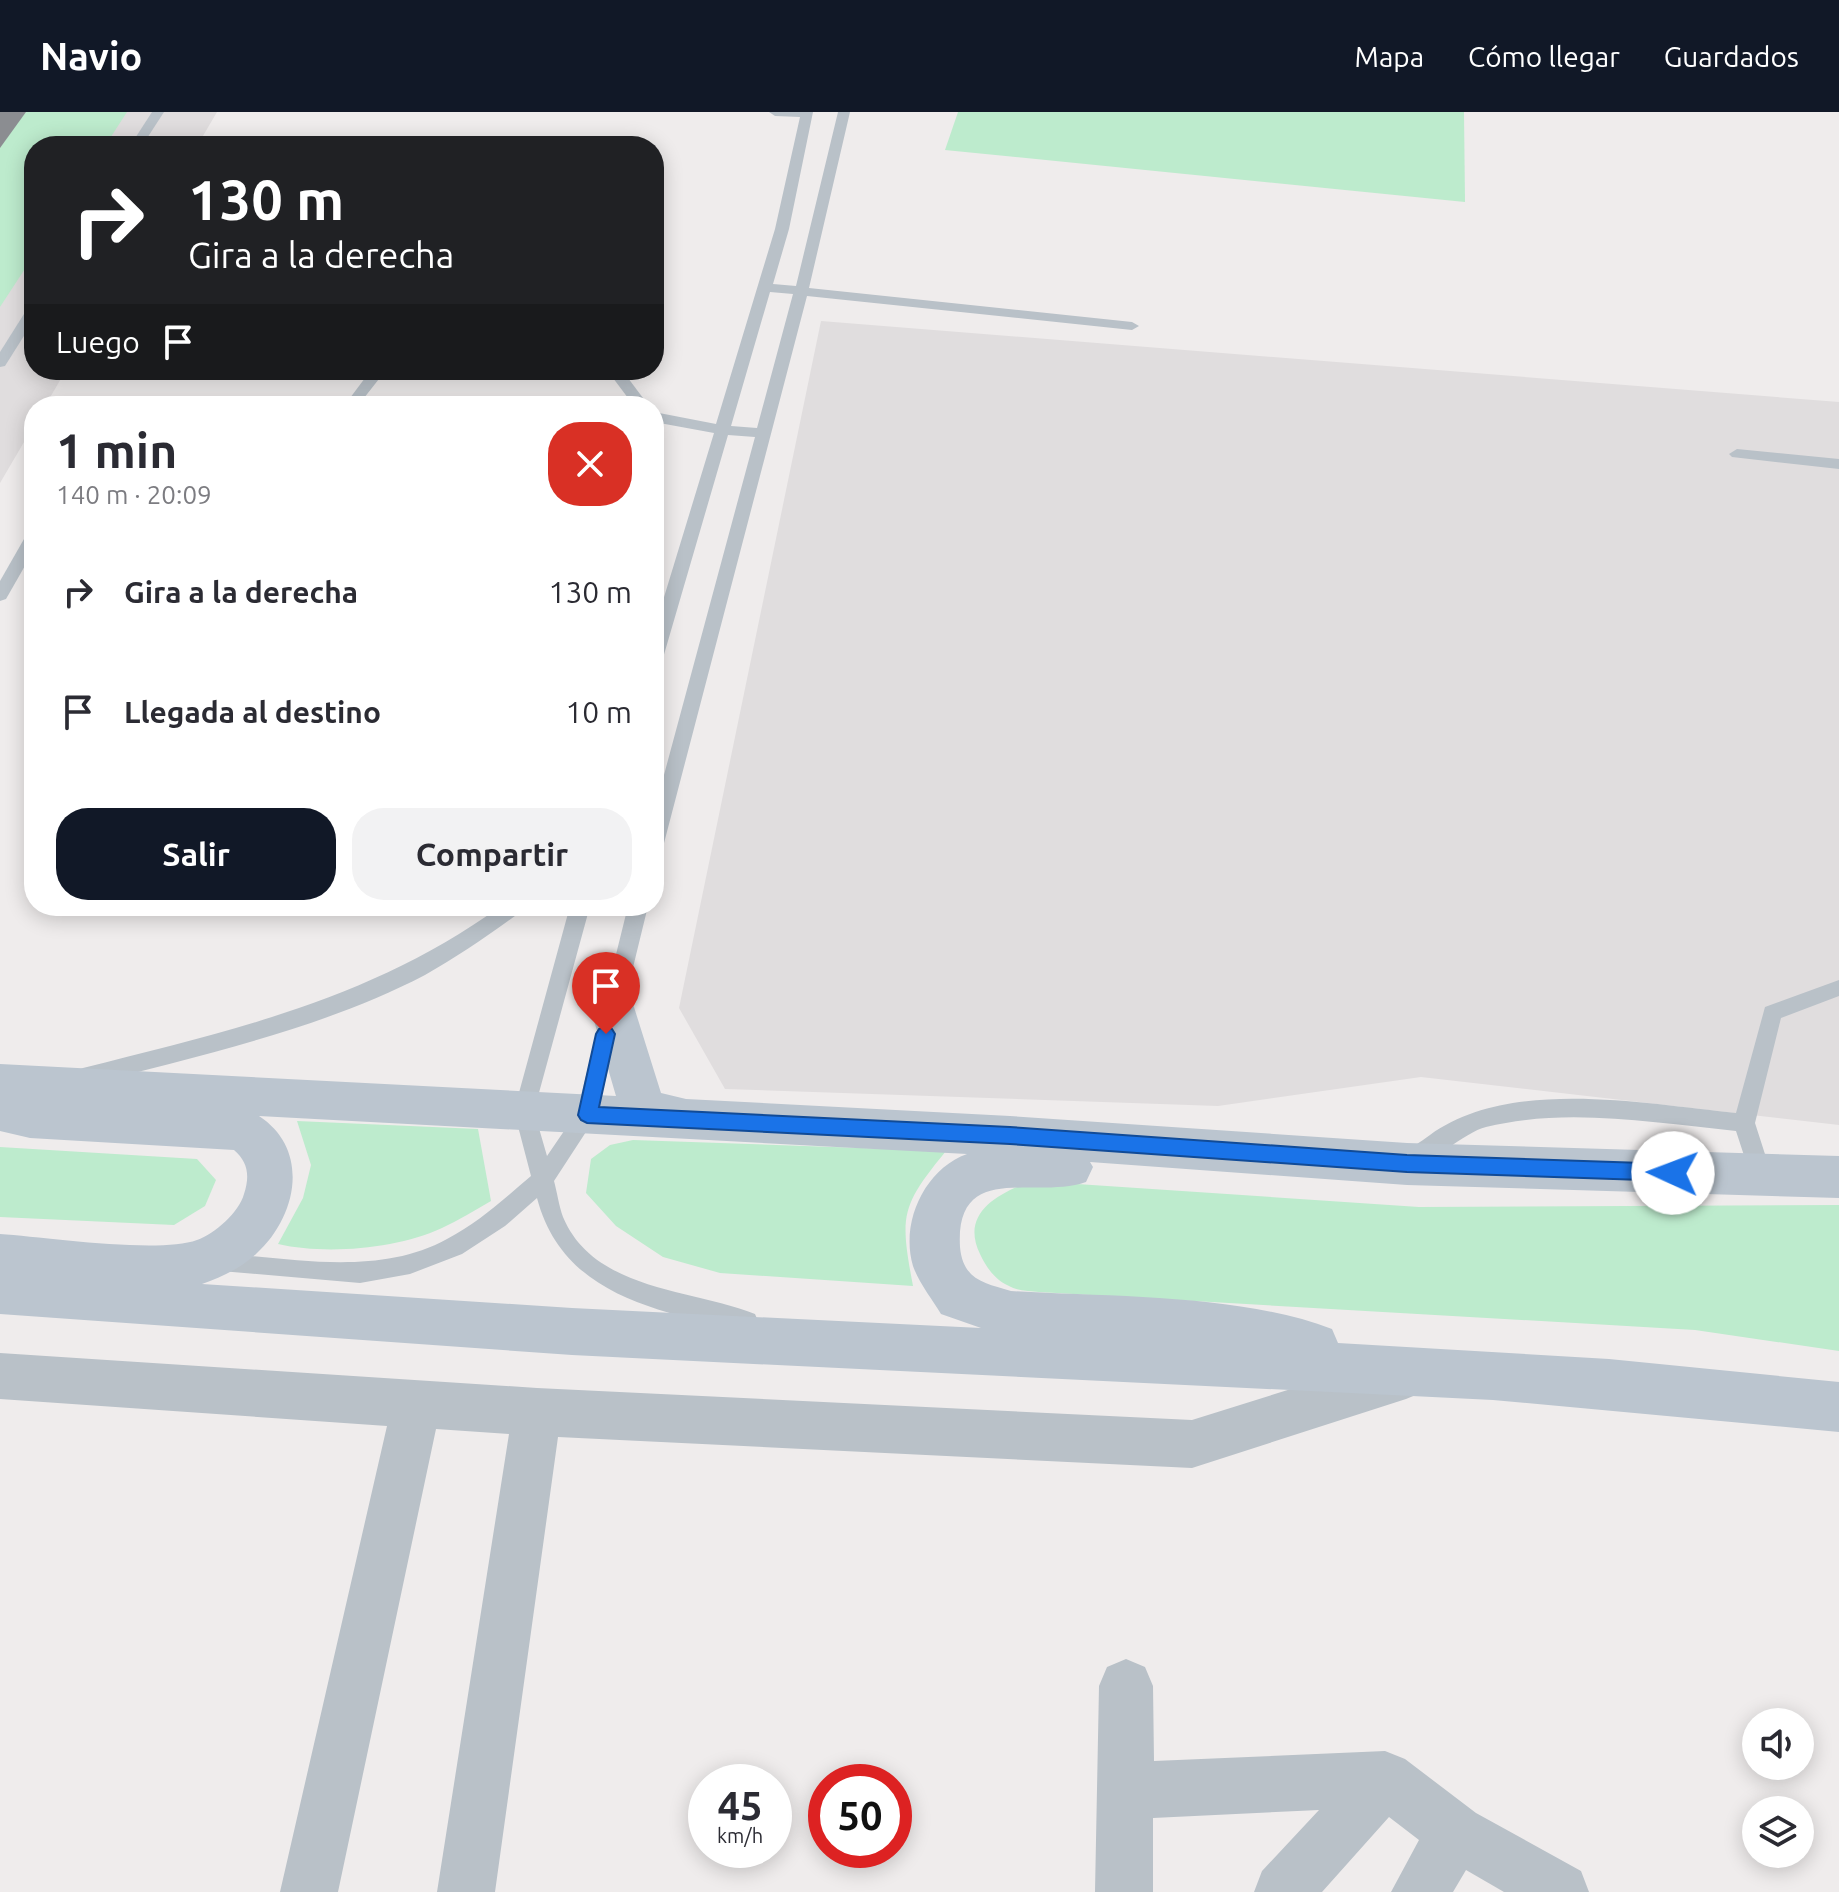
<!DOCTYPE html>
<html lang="es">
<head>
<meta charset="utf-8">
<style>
  body { margin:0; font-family:Ubuntu,sans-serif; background:#f2f2f3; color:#2b2b33; height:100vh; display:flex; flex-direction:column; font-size:30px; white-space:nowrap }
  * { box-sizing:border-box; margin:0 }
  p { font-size:26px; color:#7c7c81 }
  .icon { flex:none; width:44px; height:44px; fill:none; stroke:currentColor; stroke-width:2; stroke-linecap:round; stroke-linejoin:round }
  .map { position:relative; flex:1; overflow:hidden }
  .panel { position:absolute; left:24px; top:284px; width:640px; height:520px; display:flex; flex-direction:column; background:#fff; border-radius:32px; box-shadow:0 4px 20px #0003 }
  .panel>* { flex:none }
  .banner { position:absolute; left:24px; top:24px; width:640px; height:244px; border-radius:32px; box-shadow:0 4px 20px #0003; background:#202124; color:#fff; overflow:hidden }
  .buttons { position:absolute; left:1742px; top:1596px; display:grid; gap:16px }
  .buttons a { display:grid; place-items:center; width:72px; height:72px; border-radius:50%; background:#fff; box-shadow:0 4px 20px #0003; font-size:40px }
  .speed { position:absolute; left:688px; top:1652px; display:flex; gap:16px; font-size:40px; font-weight:700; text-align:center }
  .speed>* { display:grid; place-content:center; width:104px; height:104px; border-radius:50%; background:#fff; box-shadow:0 4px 20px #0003; line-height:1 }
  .speed small { font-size:20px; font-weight:400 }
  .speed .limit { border:12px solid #d22; background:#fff; color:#111 }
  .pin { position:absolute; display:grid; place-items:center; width:68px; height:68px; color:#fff; margin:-82px -34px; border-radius:50% 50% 50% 0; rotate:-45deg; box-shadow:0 0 8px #0007 }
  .pin .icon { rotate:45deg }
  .me { position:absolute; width:88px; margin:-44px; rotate:272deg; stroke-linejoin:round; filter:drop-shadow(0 0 6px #0008) }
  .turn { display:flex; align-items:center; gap:28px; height:168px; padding:0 32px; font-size:36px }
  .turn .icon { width:104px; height:104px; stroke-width:2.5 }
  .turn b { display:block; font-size:56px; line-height:68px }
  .then { display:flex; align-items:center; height:76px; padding:0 32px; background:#0003; gap:16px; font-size:30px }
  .round { display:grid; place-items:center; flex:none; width:84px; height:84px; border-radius:32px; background:#f2f2f3 }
  .head { display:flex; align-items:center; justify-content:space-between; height:136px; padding:0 32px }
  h1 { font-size:48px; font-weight:600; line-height:60px }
  .button { display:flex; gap:16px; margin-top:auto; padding:16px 32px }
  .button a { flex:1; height:92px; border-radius:32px; background:#111827; color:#fff; font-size:32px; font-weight:600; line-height:92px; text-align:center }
  .button a+a { background:#f2f2f3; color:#2b2b33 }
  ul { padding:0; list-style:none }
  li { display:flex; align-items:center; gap:24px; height:120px; padding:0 32px }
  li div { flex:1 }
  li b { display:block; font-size:30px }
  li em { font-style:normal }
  header { display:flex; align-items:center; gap:48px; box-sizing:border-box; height:112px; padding:0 40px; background:#111827; color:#fff }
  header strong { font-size:38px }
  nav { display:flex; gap:44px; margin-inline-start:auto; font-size:28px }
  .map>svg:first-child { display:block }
  .education { fill:#e0ddde }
  .green { fill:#bdebcd }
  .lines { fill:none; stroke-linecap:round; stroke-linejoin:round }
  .service { fill:#b9c1c8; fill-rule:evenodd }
  .minor { fill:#b9c1c8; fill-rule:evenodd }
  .secondary { fill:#bbc5cf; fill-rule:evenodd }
  .shaded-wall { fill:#8b8d91 }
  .route { fill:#1a73e8; stroke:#114b97; stroke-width:2 }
</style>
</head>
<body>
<header>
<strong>Navio</strong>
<nav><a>Mapa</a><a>Cómo llegar</a><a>Guardados</a></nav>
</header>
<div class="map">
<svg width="1839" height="1780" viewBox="0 0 1839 1780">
  <rect width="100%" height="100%" fill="#efecec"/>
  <g class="education">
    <path d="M0 0H217L197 34H34V258H66L45 294H34V313L0 371Z"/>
    <path d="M821 209 1839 290V1013L1421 965 1218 994 725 977 679 896Z"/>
  </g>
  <g class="green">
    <path d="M26 0H127L105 34H34V143L0 195V26Z"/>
    <path d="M958 0H1464L1465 90 945 38Z"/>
    <path d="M297 1009 478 1017 491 1089C475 1098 459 1108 442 1116 397 1137 326 1143 278 1132L303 1086 311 1053Z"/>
    <path d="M633 1028 946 1039C900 1095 900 1104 913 1174L720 1161 663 1145 616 1114 586 1081 591 1047 610 1033Z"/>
    <path d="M0 1035 197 1047 216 1068 205 1094 174 1113 0 1105Z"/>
    <path d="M1032 1069 1419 1095 1839 1093V1239L1695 1218 1039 1180C1030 1179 1017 1179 1009 1174 995 1168 986 1155 980 1142 960 1101 998 1081 1032 1069Z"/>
  </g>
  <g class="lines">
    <g class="service">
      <path d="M152 0H164L142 34H130Z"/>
      <path d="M769 0H813L789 117 773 172 796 174 838 0H850L809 176 1132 210 1139 214 1132 218 807 184 663 735 654 742V700L755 325 728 323 663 546 654 552V518L714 321 654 310V300L716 312 775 117 800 5 775 4ZM770 180 793 182 757 316 731 314Z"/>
      <path d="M34 193V208L5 254 0 255V240L29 194Z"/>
      <path d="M371 258H386L364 286 366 294H352L350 286Z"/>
      <path d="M607 258H622L649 294H634Z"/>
      <path d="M1737 337 1839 347V357L1732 345 1729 342Z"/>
      <path d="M34 419V438L6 487 0 489V469L28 420Z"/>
      <path d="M501 794H525L522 799C490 822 459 844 425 863 319 918 198 944 83 974L76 971 73 965 76 959 83 956C234 918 372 887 501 794Z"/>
      <path d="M570 794H590L534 999 547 1044 577 1000 628 794H648L597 1003 554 1069C557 1080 559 1094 563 1105 594 1179 692 1177 755 1202L758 1209 755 1216 747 1220C660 1199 563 1185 537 1086L505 1114 462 1142 410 1162 360 1171 209 1158 206 1151 209 1144 217 1141C292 1146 378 1165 447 1127 478 1111 504 1087 531 1064L514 999Z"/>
      <path d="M1839 868V884L1781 906 1755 1011 1772 1064 1769 1071 1761 1073 1753 1071 1736 1019C1654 1011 1567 995 1486 1015 1463 1020 1424 1060 1406 1054L1403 1047C1408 1036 1421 1030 1430 1023 1510 965 1644 992 1736 1001L1765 895Z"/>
    </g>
    <g class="minor">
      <path d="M0 1241 537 1276 1192 1308 1406 1241 1423 1248 1430 1264 1423 1280 1406 1287 1192 1356 558 1325 495 1780H437L509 1322 436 1317 338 1780H280L387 1314 0 1287Z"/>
      <path d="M1126 1547 1145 1555 1153 1574 1154 1649 1385 1639 1405 1647 1476 1701 1581 1759 1589 1780H1504L1466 1758 1453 1780H1391L1419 1728 1389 1705 1322 1780H1254L1262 1759 1319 1698 1153 1706V1780H1095L1099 1574 1107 1555Z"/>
    </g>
    <path class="secondary" d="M612 877 628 882 634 895 661 981 686 987 1010 1004 1407 1031 1839 1044V1086L1407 1073 1090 1050 1093 1055 1086 1070C1036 1088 955 1048 960 1135 963 1168 984 1171 1011 1179 1110 1185 1240 1182 1332 1217L1338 1231 1609 1247 1839 1270V1320L1493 1288 572 1243 0 1202V1122C45 1125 158 1142 197 1128 215 1122 239 1100 244 1082 250 1064 248 1050 234 1038L30 1026 0 1019V952L616 984 590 895 596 882ZM259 1004 967 1042C925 1057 900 1110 913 1154 919 1171 932 1187 941 1202L981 1216 572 1196 202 1172C221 1165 240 1157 256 1142 297 1105 311 1038 259 1004Z"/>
  </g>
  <path class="shaded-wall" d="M0 0H26L0 36Z"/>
  <path class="route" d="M606 914 612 917 615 922 599 995 1010 1015 1407 1043 1673 1052 1680 1055 1683 1061 1680 1067 1673 1069 1407 1060 1010 1032 587 1011 581 1008 578 1003 596 922 599 917Z"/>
</svg>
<div class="buttons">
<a><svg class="icon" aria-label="sound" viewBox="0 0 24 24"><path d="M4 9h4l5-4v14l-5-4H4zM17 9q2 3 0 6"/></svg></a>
<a><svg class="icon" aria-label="layers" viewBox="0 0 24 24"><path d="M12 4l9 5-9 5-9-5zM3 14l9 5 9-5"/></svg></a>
</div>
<div class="speed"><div>45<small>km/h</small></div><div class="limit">50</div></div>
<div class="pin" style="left:606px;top:922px;background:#d93025"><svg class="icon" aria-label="arrive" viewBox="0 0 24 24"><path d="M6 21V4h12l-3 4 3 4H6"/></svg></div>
<svg class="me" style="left:1673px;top:1061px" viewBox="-20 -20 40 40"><circle r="19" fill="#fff"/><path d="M0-13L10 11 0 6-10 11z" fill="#1a73e8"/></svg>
<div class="banner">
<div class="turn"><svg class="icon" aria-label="right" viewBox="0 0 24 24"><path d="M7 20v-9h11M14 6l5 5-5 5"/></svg><div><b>130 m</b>Gira a la derecha</div></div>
<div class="then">Luego<svg class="icon" aria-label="arrive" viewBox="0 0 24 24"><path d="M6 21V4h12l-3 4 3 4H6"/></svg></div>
</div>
<section class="panel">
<div class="head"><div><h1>1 min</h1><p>140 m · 20:09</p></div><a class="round" style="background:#d93025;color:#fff"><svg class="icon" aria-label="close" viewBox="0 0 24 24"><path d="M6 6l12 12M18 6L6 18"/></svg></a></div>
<ul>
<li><svg class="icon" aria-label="right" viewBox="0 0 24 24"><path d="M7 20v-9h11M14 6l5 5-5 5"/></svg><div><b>Gira a la derecha</b></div><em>130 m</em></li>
<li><svg class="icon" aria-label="arrive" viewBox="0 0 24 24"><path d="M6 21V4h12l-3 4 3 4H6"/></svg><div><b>Llegada al destino</b></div><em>10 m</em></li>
</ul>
<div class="button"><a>Salir</a><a>Compartir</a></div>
</section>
</div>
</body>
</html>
